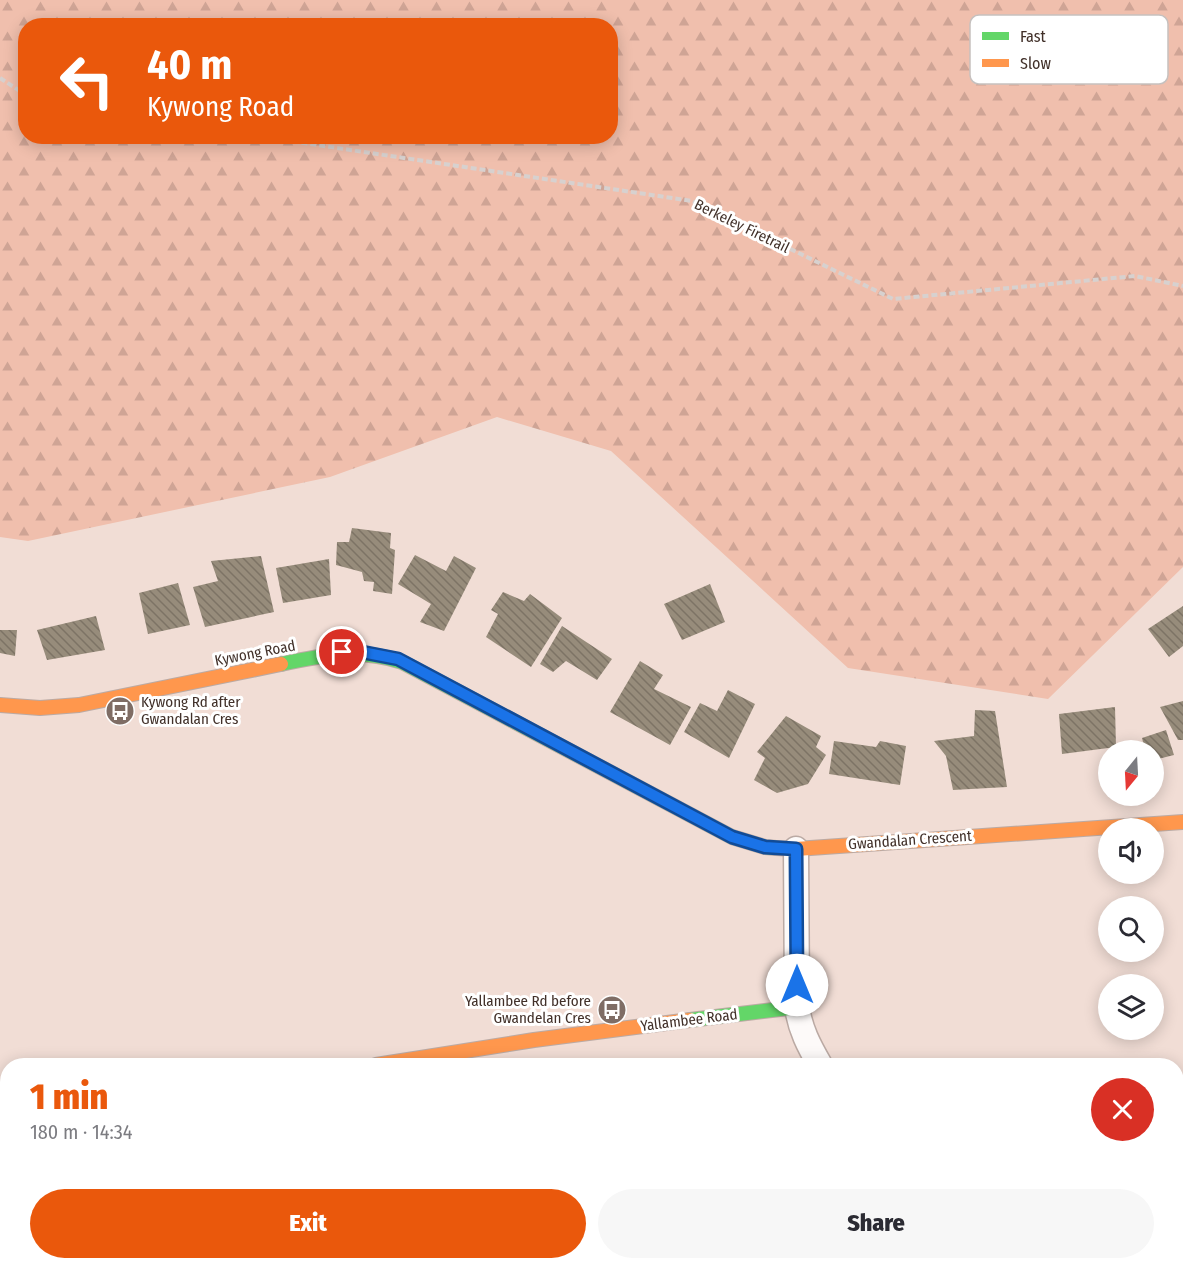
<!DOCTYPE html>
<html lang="en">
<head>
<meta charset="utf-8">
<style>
  body { margin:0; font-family:"Fira Sans Condensed",sans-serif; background:#f7f7f7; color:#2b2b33; height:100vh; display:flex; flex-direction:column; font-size:22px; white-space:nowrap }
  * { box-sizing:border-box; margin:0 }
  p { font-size:20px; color:#7c7c81 }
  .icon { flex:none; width:33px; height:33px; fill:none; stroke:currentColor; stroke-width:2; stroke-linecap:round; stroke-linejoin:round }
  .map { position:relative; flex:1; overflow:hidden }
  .sheet { position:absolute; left:0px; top:1058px; width:1184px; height:212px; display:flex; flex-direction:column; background:#fff; border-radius:24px 24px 0 0; box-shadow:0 3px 15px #0003 }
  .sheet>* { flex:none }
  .guide { position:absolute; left:18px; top:18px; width:600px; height:126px; border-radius:24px; box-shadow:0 3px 15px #0003; background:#ea580c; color:#fff; overflow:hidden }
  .needle { width:39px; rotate:198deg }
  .fabs { position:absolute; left:1098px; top:740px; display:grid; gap:12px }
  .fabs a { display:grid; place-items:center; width:66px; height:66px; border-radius:50%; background:#fff; box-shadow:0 3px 15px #0003; font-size:30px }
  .pin { position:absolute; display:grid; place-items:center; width:51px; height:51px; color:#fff; margin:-26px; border:3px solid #fff; border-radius:50%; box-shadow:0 2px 6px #0007 }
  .me { position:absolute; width:66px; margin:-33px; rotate:0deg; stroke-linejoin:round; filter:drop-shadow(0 0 4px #0008) }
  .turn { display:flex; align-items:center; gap:21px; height:126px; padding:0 30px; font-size:27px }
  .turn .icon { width:78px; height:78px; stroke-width:2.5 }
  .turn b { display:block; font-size:42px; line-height:51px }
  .round { display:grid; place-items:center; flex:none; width:63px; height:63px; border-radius:32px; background:#f7f7f7 }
  .head { display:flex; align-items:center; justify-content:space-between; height:102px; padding:0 30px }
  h1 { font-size:36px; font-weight:800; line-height:45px; color:#ea580c }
  .action { display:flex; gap:12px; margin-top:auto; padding:12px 30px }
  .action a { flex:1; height:69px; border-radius:36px; background:#ea580c; color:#fff; font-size:24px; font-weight:800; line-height:69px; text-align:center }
  .action a+a { background:#f7f7f7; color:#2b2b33 }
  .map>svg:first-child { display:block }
  .forest { fill:url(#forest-firs); fill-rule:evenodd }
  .building { fill:url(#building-back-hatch) }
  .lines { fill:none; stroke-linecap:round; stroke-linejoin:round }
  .street-casing { stroke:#bbaaa4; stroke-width:27 }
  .fast-casing { stroke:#bbaaa4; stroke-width:16 }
  .slow-casing { stroke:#bbaaa4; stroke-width:16 }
  .path { stroke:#d7d1cf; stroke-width:4; stroke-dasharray:6 3; stroke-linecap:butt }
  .street { stroke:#fdfaf9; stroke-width:24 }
  .fast { stroke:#63d668; stroke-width:14 }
  .slow { stroke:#ff974d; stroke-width:14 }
  .route-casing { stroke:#114b97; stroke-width:15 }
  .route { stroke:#1a73e8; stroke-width:10 }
  .labels { text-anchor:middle; stroke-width:6; stroke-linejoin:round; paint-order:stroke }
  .street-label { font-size:15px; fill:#413029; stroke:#fff }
  .poi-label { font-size:15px; fill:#413029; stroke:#fff; text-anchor:start }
  .key { fill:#fff; stroke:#c6c1bf; stroke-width:1.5 }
  .key-label { font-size:16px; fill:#413029 }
</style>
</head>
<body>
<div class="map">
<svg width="1183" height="1268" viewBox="0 0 1183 1268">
  <defs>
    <pattern id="forest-firs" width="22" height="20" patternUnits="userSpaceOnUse" patternTransform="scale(1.5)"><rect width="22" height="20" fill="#f0bfad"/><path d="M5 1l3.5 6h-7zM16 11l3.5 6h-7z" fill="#cfa495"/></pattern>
    <pattern id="building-back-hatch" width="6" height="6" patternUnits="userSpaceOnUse" patternTransform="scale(1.5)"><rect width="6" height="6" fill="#978c7b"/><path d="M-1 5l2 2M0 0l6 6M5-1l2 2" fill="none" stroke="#7d7365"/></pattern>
  </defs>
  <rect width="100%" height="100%" fill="#f1ddd5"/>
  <path class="forest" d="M0 0H1183V567L1048 699 848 668 611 451 497 417 330 477 28 541 0 537ZM26 26H610V136H26Z"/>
  <g class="building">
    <path d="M352 528 391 533 390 548 395 550 392 594 373 591 374 582 364 581 362 572 336 565 337 542H349Z"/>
    <path d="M415 555 446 571 454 556 476 568 444 631 420 622 431 604 398 584Z"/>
    <path d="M261 556 274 612 205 627 193 587 218 581 211 561Z"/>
    <path d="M329 559 331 595 283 603 276 568Z"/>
    <path d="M178 583 190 625 148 634 139 593Z"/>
    <path d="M710 584 725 622 682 640 664 604Z"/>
    <path d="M503 592 524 601 530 594 562 618 531 667 486 637 498 614 491 610Z"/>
    <path d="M1183 606V646L1169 657 1148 629Z"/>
    <path d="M96 616 105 650 47 660 37 630Z"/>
    <path d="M562 626 612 659 597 680 566 661 553 672 540 664Z"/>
    <path d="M0 630H17L15 656 0 653Z"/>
    <path d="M640 661 663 675 654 689 691 707 670 745 610 712Z"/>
    <path d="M728 690 755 704 729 758 684 732 700 703 717 711Z"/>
    <path d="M1183 701V740H1178L1160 707Z"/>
    <path d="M1115 707 1116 747 1062 754 1059 714Z"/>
    <path d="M975 710 995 711 1007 787 953 790 946 756 934 741 974 736Z"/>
    <path d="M786 716 821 736 816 747 826 755 808 784 777 793 754 780 765 758 757 752Z"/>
    <path d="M1166 730 1174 755 1154 760V750H1145L1142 738Z"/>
    <path d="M834 741 876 747 880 741 906 746 900 785 829 774Z"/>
  </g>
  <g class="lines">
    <g class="street-casing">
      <g id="street">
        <path d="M796 849 797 1007C800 1029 809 1046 820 1065"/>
        <path d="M0 1123 8 1125"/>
        <path d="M1176 1175H1183"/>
        <path d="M948 1262 952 1268"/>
        <path d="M359 1268 370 1262"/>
        <path d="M974 1268 984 1262"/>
      </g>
    </g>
    <g class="fast-casing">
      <g id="fast">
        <path d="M281 664C323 655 360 648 402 662L732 837 765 847 776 848"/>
        <path d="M690 1020 797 1007"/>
      </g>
    </g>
    <g class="slow-casing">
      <g id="slow">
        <path d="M0 705 40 708 79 705 281 664"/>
        <path d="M776 848 796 849 1183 822"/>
        <path d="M376 1065 534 1040 690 1020"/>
      </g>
    </g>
    <g class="path">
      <path d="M0 78 26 95"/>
      <path d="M257 136 692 201 893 299 1135 276 1183 286"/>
    </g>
    <use href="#street" class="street"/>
    <use href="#fast" class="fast"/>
    <use href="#slow" class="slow"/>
  </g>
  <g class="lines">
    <g class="route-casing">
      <path id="route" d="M342 652H362L398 659 732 837 765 847 796 849 797 985"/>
    </g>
    <use href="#route" class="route"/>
  </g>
  <defs>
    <g id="bus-disc" transform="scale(1.5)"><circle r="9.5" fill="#7f6d65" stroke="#fff"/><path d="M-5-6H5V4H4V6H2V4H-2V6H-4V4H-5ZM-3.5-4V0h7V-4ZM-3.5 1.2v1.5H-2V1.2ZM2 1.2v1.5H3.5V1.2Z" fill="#fff"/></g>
  </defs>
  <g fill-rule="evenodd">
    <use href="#bus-disc" x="120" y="711"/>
    <use href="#bus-disc" x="612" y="1010"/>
  </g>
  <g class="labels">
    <g class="street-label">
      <text transform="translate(742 226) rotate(26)" y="5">Berkeley Firetrail</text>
      <text transform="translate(255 653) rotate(-11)" y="5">Kywong Road</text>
      <text transform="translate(910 840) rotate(-4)" y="5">Gwandalan Crescent</text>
      <text transform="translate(689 1020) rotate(-7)" y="5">Yallambee Road</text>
    </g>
    <g class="poi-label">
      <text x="141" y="707">Kywong Rd after<tspan x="141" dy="17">Gwandalan Cres</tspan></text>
      <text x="591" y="1006" text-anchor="end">Yallambee Rd before<tspan x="591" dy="17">Gwandelan Cres</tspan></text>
    </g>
  </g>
  <rect x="970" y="15" width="198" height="69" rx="9" class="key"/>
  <rect x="982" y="32" width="27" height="8" fill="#63d668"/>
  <rect x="982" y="59" width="27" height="8" fill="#ff974d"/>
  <g class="key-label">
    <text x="1020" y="42">Fast</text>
    <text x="1020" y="69">Slow</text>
  </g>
</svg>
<div class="fabs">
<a><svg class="needle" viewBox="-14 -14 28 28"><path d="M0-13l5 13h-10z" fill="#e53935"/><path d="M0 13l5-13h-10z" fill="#7c7c81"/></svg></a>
<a><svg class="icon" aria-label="sound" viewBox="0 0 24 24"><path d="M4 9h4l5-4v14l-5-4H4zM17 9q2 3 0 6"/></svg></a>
<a><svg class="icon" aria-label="search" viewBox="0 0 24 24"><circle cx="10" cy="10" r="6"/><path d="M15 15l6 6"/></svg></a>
<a><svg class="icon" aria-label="layers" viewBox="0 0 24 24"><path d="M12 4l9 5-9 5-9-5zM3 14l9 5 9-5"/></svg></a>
</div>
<div class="pin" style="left:342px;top:652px;background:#d93025"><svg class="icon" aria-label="arrive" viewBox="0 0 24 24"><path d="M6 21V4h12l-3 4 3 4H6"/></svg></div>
<svg class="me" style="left:797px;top:985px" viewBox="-20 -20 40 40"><circle r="19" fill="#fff"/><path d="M0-13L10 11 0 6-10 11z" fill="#1a73e8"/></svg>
<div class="guide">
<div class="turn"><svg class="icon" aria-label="left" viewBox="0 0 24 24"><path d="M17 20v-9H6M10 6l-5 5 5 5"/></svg><div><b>40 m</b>Kywong Road</div></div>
</div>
<section class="sheet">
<div class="head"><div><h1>1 min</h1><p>180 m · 14:34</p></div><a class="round" style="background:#d93025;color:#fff"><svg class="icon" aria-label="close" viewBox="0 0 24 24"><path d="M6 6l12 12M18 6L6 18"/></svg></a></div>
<div class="action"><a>Exit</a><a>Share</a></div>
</section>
</div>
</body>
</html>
